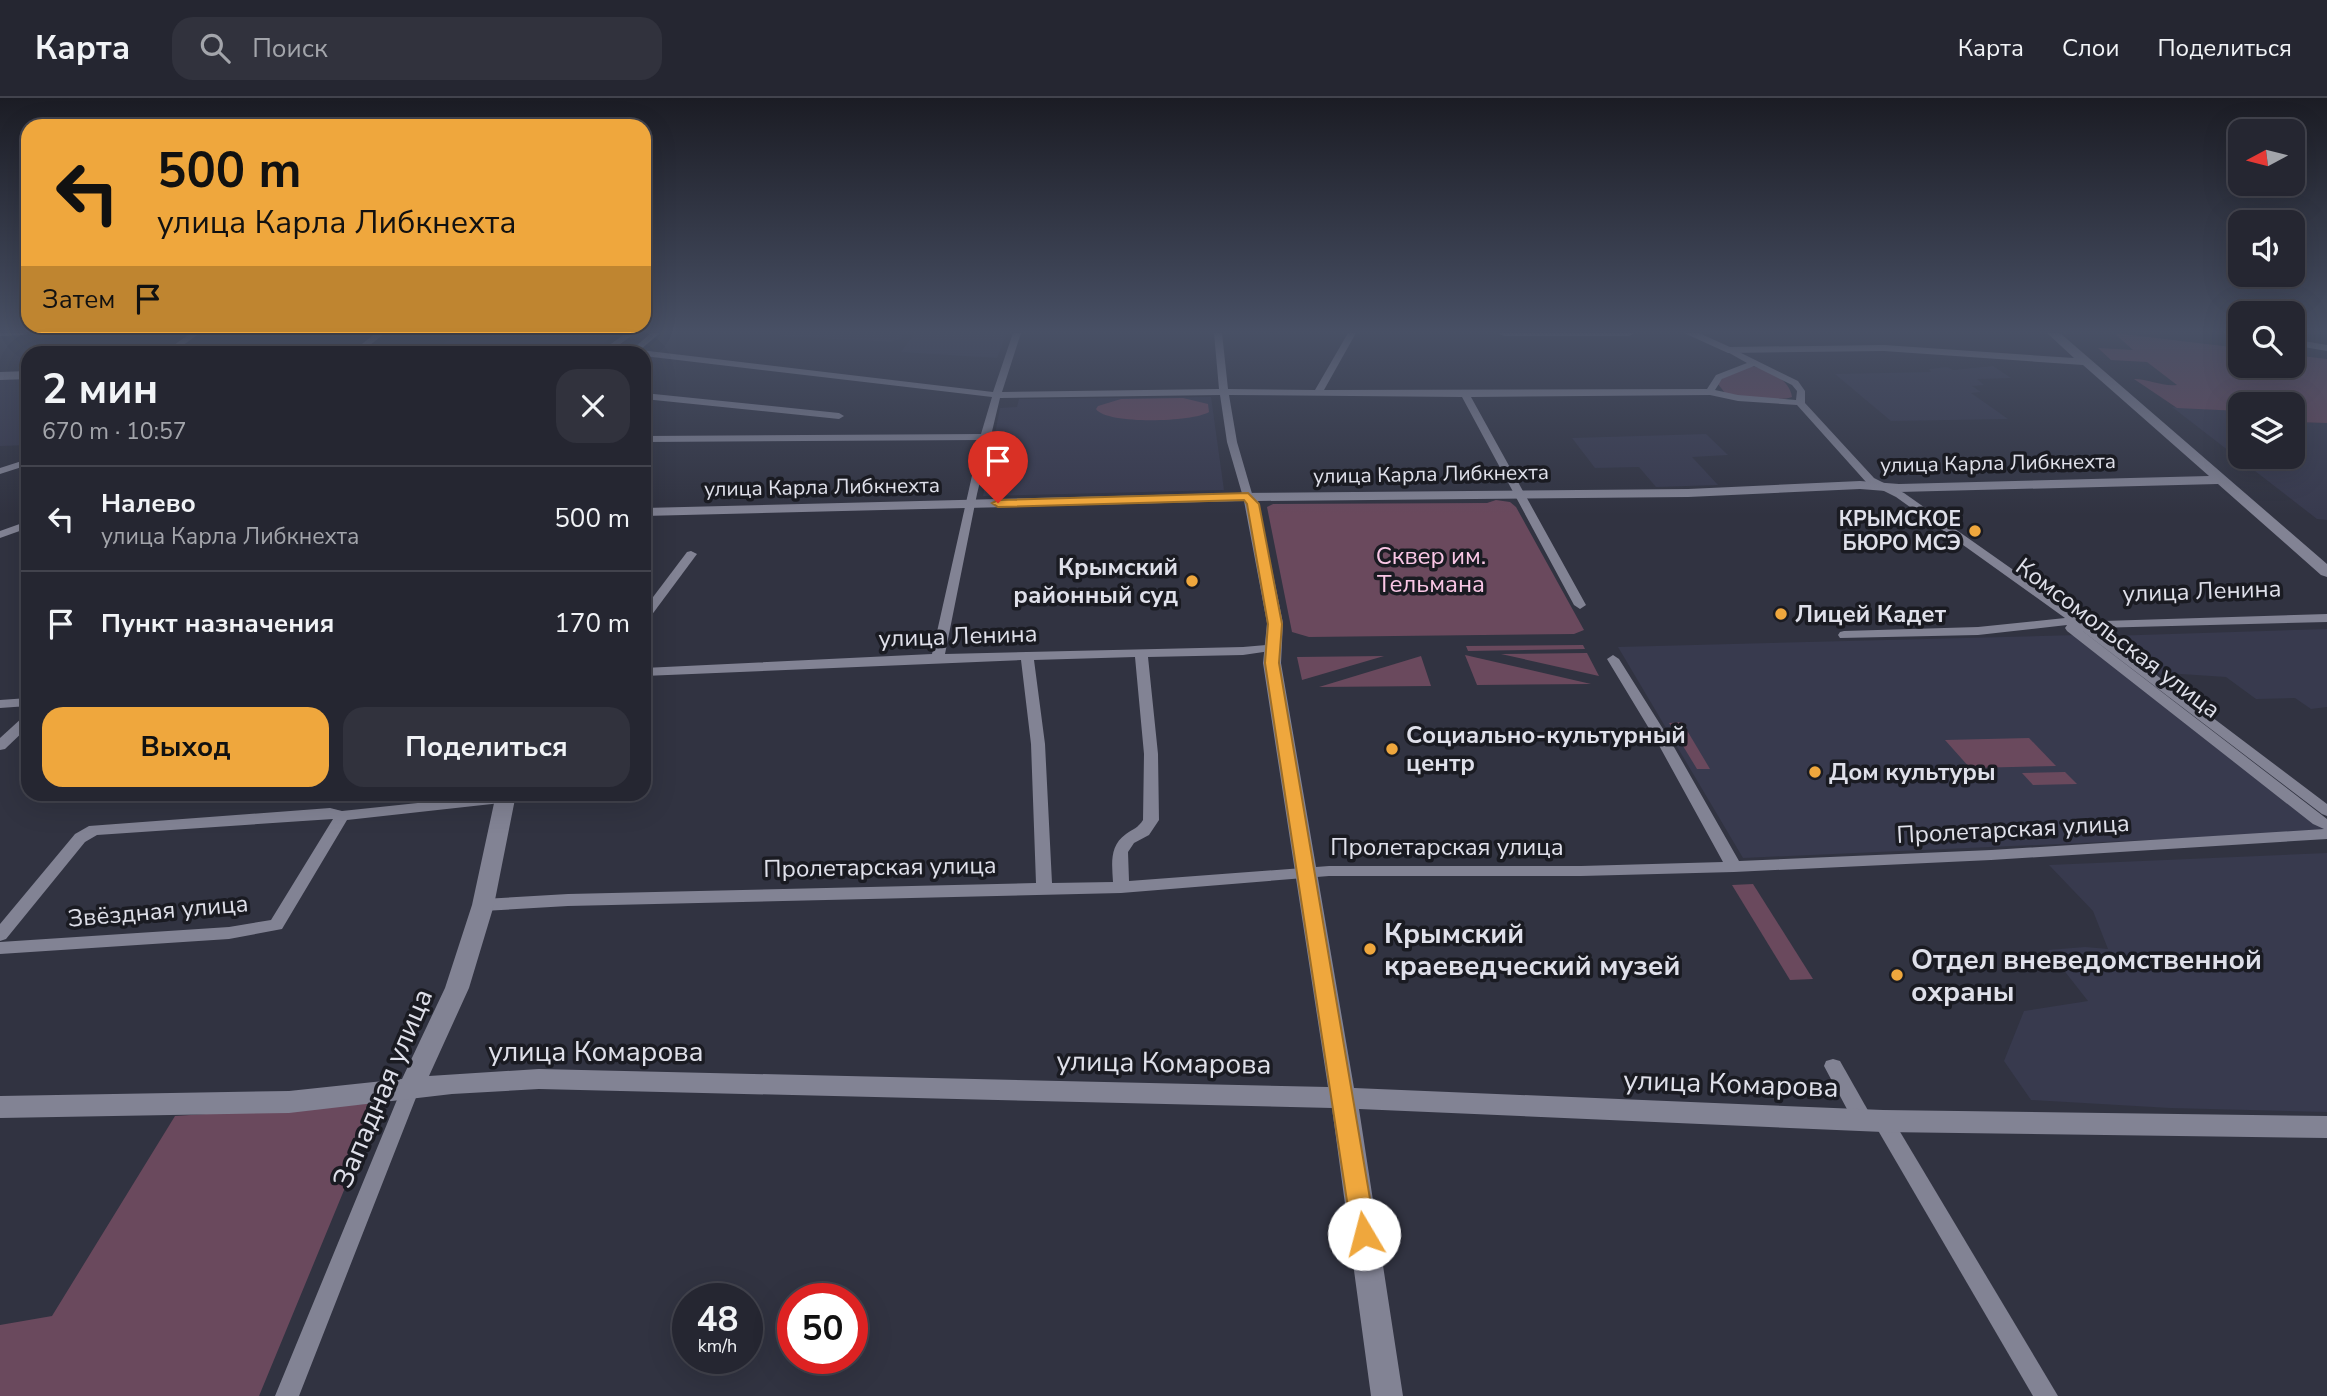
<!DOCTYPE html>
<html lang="ru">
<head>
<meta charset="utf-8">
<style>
  body { margin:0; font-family:"Nunito Sans",sans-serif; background:#31323d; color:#f1f3f6; height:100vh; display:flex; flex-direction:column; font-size:26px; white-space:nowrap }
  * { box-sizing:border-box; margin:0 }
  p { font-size:23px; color:#a3a5ab }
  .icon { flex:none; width:38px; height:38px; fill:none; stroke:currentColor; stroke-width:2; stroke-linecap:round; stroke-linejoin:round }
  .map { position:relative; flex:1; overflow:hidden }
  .sheet { position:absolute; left:21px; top:248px; width:630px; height:455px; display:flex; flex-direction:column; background:#252631; border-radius:21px; box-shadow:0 7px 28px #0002,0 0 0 2px #42434d }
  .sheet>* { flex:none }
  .banner { position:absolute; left:21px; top:21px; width:630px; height:214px; border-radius:21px; box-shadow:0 7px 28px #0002,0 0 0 2px #42434d; background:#efa73d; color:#111; overflow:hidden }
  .needle { width:46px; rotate:263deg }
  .tools { position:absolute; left:2228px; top:21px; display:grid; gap:14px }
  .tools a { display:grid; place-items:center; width:77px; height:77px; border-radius:14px; background:#252631; box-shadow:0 7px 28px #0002,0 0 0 2px #42434d; font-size:35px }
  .speed { position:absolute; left:672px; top:1185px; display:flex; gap:14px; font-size:35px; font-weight:700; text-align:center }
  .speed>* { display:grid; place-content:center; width:91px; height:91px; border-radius:50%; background:#252631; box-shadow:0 7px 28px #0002,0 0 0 2px #42434d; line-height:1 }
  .speed small { font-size:18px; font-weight:400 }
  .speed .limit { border:10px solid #d22; background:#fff; color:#111 }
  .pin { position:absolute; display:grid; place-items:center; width:60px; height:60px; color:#fff; margin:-72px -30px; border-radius:50% 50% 50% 0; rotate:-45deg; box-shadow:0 0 7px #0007 }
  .pin .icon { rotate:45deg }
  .me { position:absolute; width:77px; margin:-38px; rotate:352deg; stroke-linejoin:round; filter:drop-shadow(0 0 5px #0008) }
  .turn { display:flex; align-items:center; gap:24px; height:147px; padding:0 21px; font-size:32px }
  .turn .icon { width:91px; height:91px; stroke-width:2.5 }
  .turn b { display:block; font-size:49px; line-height:60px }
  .then { display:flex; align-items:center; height:66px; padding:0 21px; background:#0003; gap:14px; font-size:26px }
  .round { display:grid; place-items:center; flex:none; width:74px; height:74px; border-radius:21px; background:#31323d }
  .headline { display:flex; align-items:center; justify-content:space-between; height:119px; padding:0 21px }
  h1 { font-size:42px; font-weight:700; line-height:52px }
  .action { display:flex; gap:14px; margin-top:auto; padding:14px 21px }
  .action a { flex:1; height:80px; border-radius:21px; background:#efa73d; color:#111; font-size:28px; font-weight:700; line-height:80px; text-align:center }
  .action a+a { background:#31323d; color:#f1f3f6 }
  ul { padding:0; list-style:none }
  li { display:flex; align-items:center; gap:21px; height:105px; padding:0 21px; border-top:2px solid #42434d }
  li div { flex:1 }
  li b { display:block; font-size:26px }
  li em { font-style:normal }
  header { display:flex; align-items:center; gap:42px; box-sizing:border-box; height:98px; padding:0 35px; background:#252631; border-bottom:2px solid #42434d }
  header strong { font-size:33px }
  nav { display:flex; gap:38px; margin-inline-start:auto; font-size:24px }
  .search { width:490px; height:63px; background:#31323d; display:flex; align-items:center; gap:18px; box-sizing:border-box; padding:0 24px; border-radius:21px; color:#a3a5ab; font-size:26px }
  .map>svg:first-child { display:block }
  .built { fill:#383a4e }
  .green { fill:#6a495d }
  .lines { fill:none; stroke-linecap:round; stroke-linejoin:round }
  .street { fill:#828394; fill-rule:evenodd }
  .secondary { fill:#828394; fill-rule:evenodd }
  .route { fill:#efa73d; stroke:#9b6d28; stroke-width:2 }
  .poi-dot { fill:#efa73d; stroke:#1a1b22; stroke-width:2.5 }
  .labels { text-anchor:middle; stroke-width:7; stroke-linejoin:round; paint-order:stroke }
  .far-street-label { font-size:21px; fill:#dfe0ea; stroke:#1a1b22 }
  .far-poi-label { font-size:21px; font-weight:bold; fill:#dfe0ea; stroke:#1a1b22; text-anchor:end }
  .park-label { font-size:24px; fill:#fac7e6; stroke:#1a1b22 }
  .poi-label { font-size:24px; font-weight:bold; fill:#dfe0ea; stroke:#1a1b22; text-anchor:start }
  .street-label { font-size:24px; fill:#dfe0ea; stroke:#1a1b22 }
  .near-poi-label { font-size:28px; font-weight:bold; fill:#dfe0ea; stroke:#1a1b22; text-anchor:start }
  .near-street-label { font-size:28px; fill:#dfe0ea; stroke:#1a1b22 }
</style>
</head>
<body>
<header>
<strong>Карта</strong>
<div class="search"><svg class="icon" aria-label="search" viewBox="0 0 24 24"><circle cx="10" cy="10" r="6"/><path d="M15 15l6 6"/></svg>Поиск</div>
<nav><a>Карта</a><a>Слои</a><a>Поделиться</a></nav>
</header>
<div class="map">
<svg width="2327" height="1298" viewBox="0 0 2327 1298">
  <rect width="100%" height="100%" fill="#313341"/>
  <g class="built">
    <path d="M532 235 616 237 589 255H432L451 240Z"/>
    <path d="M782 235H904L900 241 891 244 780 238Z"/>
    <path d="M915 235H1007L997 260 901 254Z"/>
    <path d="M1993 268 2011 280 1977 281 1984 287 1972 288 1981 294 1971 295 2008 321 1891 323 1835 276 1931 274 1929 271 1947 269 1953 272Z"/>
    <path d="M0 281H28V347L0 348Z"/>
    <path d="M1211 299 1224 392 983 398 1000 310 1017 309 1019 301Z"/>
    <path d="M2172 309 2240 313V359H2292L2293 324 2327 325V422L2317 421Z"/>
    <path d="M1706 336 1728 357 1692 359 1718 387 1656 389 1639 369 1595 370 1572 340Z"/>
    <path d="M2327 531V609L2311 611 2295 600 2256 601 2226 579 2166 575 2187 589 2179 591 2109 538Z"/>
    <path d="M2078 537 2327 730V734L1743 760 1618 549Z"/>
    <path d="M2327 755V1014L2170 1010 2031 1002 2004 963 2024 913 2088 903 2048 852 2085 849 2108 851 2093 813 2049 767Z"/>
  </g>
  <g class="green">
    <path d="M2114 235 2240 250V268H2292L2293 257 2327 261V325L2293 324 2292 306H2240V313L2177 310 2134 281C2149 281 2163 289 2177 287L2147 264 2111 262 2098 250 2133 252Z"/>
    <path d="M1746 267C1764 270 1789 279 1792 299 1782 304 1738 298 1725 295L1718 286 1725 278Z"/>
    <path d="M1183 300 1208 306 1209 314C1193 324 1107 327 1096 311L1098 308 1121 301Z"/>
    <path d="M1496 402 1510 404 1516 409 1584 532 1574 536 1309 539 1292 534 1267 409 1273 406 1487 405Z"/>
    <path d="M1583 547 1585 551 1468 553 1466 548Z"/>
    <path d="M1587 555 1599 578 1501 556Z"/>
    <path d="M1465 557 1591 586 1477 587Z"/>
    <path d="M1384 558 1302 582 1297 559Z"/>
    <path d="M1421 558 1431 588 1319 589Z"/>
    <path d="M1682 624 1710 671H1697L1669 625Z"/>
    <path d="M2029 640 2056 668 1970 670 1945 642Z"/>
    <path d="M2065 674 2077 686 2033 687 2022 675Z"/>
    <path d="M1753 786 1813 881 1790 882 1732 787Z"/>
    <path d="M380 1005 259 1298H0V1227L52 1218 175 1018Z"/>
  </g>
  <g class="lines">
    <g class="street">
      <path d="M0 235H29L25 237 0 238Z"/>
      <path d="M191 235H200L171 256H161Z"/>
      <path d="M376 235H385L359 256H349Z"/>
      <path d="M626 235H635L607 256H597Z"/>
      <path d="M651 235H660L640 252 993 294 1013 235H1021L1002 294 1219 291 1214 235H1222L1228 291 1315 292 1348 235H1356L1324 292 1707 291 1716 277 1747 265 1724 252 1731 250 1798 283 1805 293V305L1874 380 1904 395 2083 521 2103 523 2327 516V524L2094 530 2327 706V718L2322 716 2076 528 2327 721V741L1991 762 1734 774 1581 778H1329L1121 795 568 808 483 813 477 811 475 807 477 803 483 801 568 796 1036 785 1031 646 1021 562 644 578V570L932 556 980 342 644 344V338L981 336 992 299 644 258V256H627ZM1754 268 1792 287 1797 293 1796 302 1738 297 1715 292 1722 281ZM1220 297 1227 344 1243 399 1248 402 1253 399 1237 344 1229 297 1462 299 1574 507 1580 511 1586 507 1471 299 1710 297 1738 303 1797 307 1866 384 1896 399 2065 520 1978 529 1844 533 1840 534 1838 537 1840 540 1978 537 2067 527 2065 530 2067 533 2313 726 2324 731 1991 752 1739 763 1670 642 1619 561 1613 557 1607 561 1656 642 1723 764 1581 768H1329L1129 783 1128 754 1134 745 1149 737 1159 722 1158 656 1148 559 1243 557 1277 552 1279 549 1277 546 1243 549 945 556 977 396 1000 300ZM1135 559 1144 656 1143 722C1138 730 1133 731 1126 736 1109 748 1112 766 1113 784L1052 785 1045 646 1034 562Z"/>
      <path d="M644 295 839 315 844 318 839 321 644 301Z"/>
      <path d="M28 361V367L0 376V370Z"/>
      <path d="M28 423V430L0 440V433Z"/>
      <path d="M691 453 697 456 648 522 644 523V511L687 454Z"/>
      <path d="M28 600V608L0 610V602Z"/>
      <path d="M28 618V629L5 651 0 652V640L23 619Z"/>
      <path d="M503 696 510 698 512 701 510 704 347 722 282 831 229 841 0 856V844L229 829 271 822 333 721 97 737 85 744 6 841 0 843V826L75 736 89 728 330 710 342 713Z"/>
      <path d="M1833 961 1840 963 1870 1016 1873 1022 1870 1028 1863 1030 1856 1028 1824 968 1826 963Z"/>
      <path d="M410 984 417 987 419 992 299 1298H275L401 992 403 987Z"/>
      <path d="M1883 1015 1890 1017 2058 1298H2033L1876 1029 1873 1023 1876 1017Z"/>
    </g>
    <g class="secondary">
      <path d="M1498 235H1635L1629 238H1504Z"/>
      <path d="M1684 235H1699L1730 249 1884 247 2074 260 2047 235H2060L2327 466V479L2321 477 2218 386 1899 394 1860 391 1688 399 1258 403 1283 525 1281 565 1354 990 1883 1012 2327 1018V1040L1883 1034 1359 1011 1403 1298H1371L1332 1010 539 991 452 996 289 1015 0 1020V998L289 993 402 981 445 890 472 807 496 696H516L494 807 469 890 429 978 539 971 1328 989 1263 565 1267 525 1244 403 644 418V410L1231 395 1688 391 1860 383 1899 386 2209 378 2083 267 1884 253 1728 255Z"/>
      <path d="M2231 235H2240V238L2233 237Z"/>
      <path d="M2292 241 2327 247V253L2292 247Z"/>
      <path d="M28 273V281L0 282V274Z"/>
    </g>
  </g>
  <linearGradient id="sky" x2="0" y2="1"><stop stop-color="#1b1c24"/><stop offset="0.56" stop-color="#485065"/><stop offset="1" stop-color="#485065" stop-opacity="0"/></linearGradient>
  <rect width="2327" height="417" fill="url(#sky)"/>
  <path class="route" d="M1248 395 1259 406 1282 526 1279 565 1376 1136 1372 1143 1364 1146 1355 1143 1352 1136 1265 565 1268 526 1247 406 1244 402 998 409 992 405 998 402Z"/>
  <g class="poi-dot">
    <circle cx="1975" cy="433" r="7"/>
    <circle cx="1192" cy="483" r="7"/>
    <circle cx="1781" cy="516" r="7"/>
    <circle cx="1392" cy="651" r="7"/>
    <circle cx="1815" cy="674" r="7"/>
    <circle cx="1370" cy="851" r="7"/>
    <circle cx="1897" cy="877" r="7"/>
  </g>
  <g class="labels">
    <g class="far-street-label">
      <text transform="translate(1998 365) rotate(-1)" y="7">улица Карла Либкнехта</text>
      <text transform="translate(1431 376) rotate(-1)" y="7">улица Карла Либкнехта</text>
      <text transform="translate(822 389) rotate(-1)" y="7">улица Карла Либкнехта</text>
    </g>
    <g class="far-poi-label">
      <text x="1961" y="428">КРЫМСКОЕ<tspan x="1961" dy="24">БЮРО МСЭ</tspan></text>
    </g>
    <g class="park-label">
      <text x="1431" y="466">Сквер им.<tspan x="1431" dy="28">Тельмана</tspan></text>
    </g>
    <g class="poi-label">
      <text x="1178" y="477" text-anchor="end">Крымский<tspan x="1178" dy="28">районный суд</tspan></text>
      <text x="1795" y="524">Лицей Кадет</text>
      <text x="1406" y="645">Социально-культурный<tspan x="1406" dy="28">центр</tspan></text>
      <text x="1829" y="682">Дом культуры</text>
    </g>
    <g class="street-label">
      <text transform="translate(2202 493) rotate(-2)" y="8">улица Ленина</text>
      <text transform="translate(958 538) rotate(-2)" y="8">улица Ленина</text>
      <text transform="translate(2118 540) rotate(37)" y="8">Комсомольская улица</text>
      <text transform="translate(2013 731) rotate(-3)" y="8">Пролетарская улица</text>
      <text x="1447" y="757">Пролетарская улица</text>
      <text transform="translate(880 769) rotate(-1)" y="8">Пролетарская улица</text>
      <text transform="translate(158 813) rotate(-5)" y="8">Звёздная улица</text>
    </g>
    <g class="near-poi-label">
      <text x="1384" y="845">Крымский<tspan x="1384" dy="32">краеведческий музей</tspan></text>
      <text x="1911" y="871">Отдел вневедомственной<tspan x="1911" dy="32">охраны</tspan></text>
    </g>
    <g class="near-street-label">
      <text x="596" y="963">улица Комарова</text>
      <text transform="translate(1164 964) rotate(1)" y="10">улица Комарова</text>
      <text transform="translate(1731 985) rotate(2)" y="10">улица Комарова</text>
      <text transform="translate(382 990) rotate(-67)" y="10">Западная улица</text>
    </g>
  </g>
</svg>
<div class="tools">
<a><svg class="needle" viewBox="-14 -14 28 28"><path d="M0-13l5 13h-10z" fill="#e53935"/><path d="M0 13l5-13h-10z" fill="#a3a5ab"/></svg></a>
<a><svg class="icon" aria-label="sound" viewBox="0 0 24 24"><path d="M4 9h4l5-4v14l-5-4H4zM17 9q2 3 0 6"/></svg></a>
<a><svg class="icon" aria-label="search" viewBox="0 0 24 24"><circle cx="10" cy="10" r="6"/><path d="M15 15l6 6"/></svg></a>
<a><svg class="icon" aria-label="layers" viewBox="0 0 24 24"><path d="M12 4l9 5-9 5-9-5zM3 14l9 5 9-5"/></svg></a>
</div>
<div class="speed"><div>48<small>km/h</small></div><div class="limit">50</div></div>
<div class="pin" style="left:998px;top:405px;background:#d93025"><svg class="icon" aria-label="arrive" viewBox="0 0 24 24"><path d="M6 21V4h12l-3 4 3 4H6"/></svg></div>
<svg class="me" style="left:1364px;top:1136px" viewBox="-20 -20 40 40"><circle r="19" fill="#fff"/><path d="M0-13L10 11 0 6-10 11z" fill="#efa73d"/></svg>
<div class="banner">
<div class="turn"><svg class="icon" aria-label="left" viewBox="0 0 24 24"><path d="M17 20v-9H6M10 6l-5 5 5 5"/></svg><div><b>500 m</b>улица Карла Либкнехта</div></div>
<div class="then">Затем<svg class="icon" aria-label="arrive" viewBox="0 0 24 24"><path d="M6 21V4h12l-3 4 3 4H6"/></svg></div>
</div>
<section class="sheet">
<div class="headline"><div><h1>2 мин</h1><p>670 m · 10:57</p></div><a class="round"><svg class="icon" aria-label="close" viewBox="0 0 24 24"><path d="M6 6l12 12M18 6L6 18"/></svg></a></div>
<ul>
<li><svg class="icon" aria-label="left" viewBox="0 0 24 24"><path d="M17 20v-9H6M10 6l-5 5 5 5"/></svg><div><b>Налево</b><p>улица Карла Либкнехта</p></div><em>500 m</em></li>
<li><svg class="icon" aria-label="arrive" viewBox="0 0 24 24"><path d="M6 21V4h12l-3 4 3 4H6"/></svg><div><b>Пункт назначения</b></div><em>170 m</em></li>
</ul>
<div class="action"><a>Выход</a><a>Поделиться</a></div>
</section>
</div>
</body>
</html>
